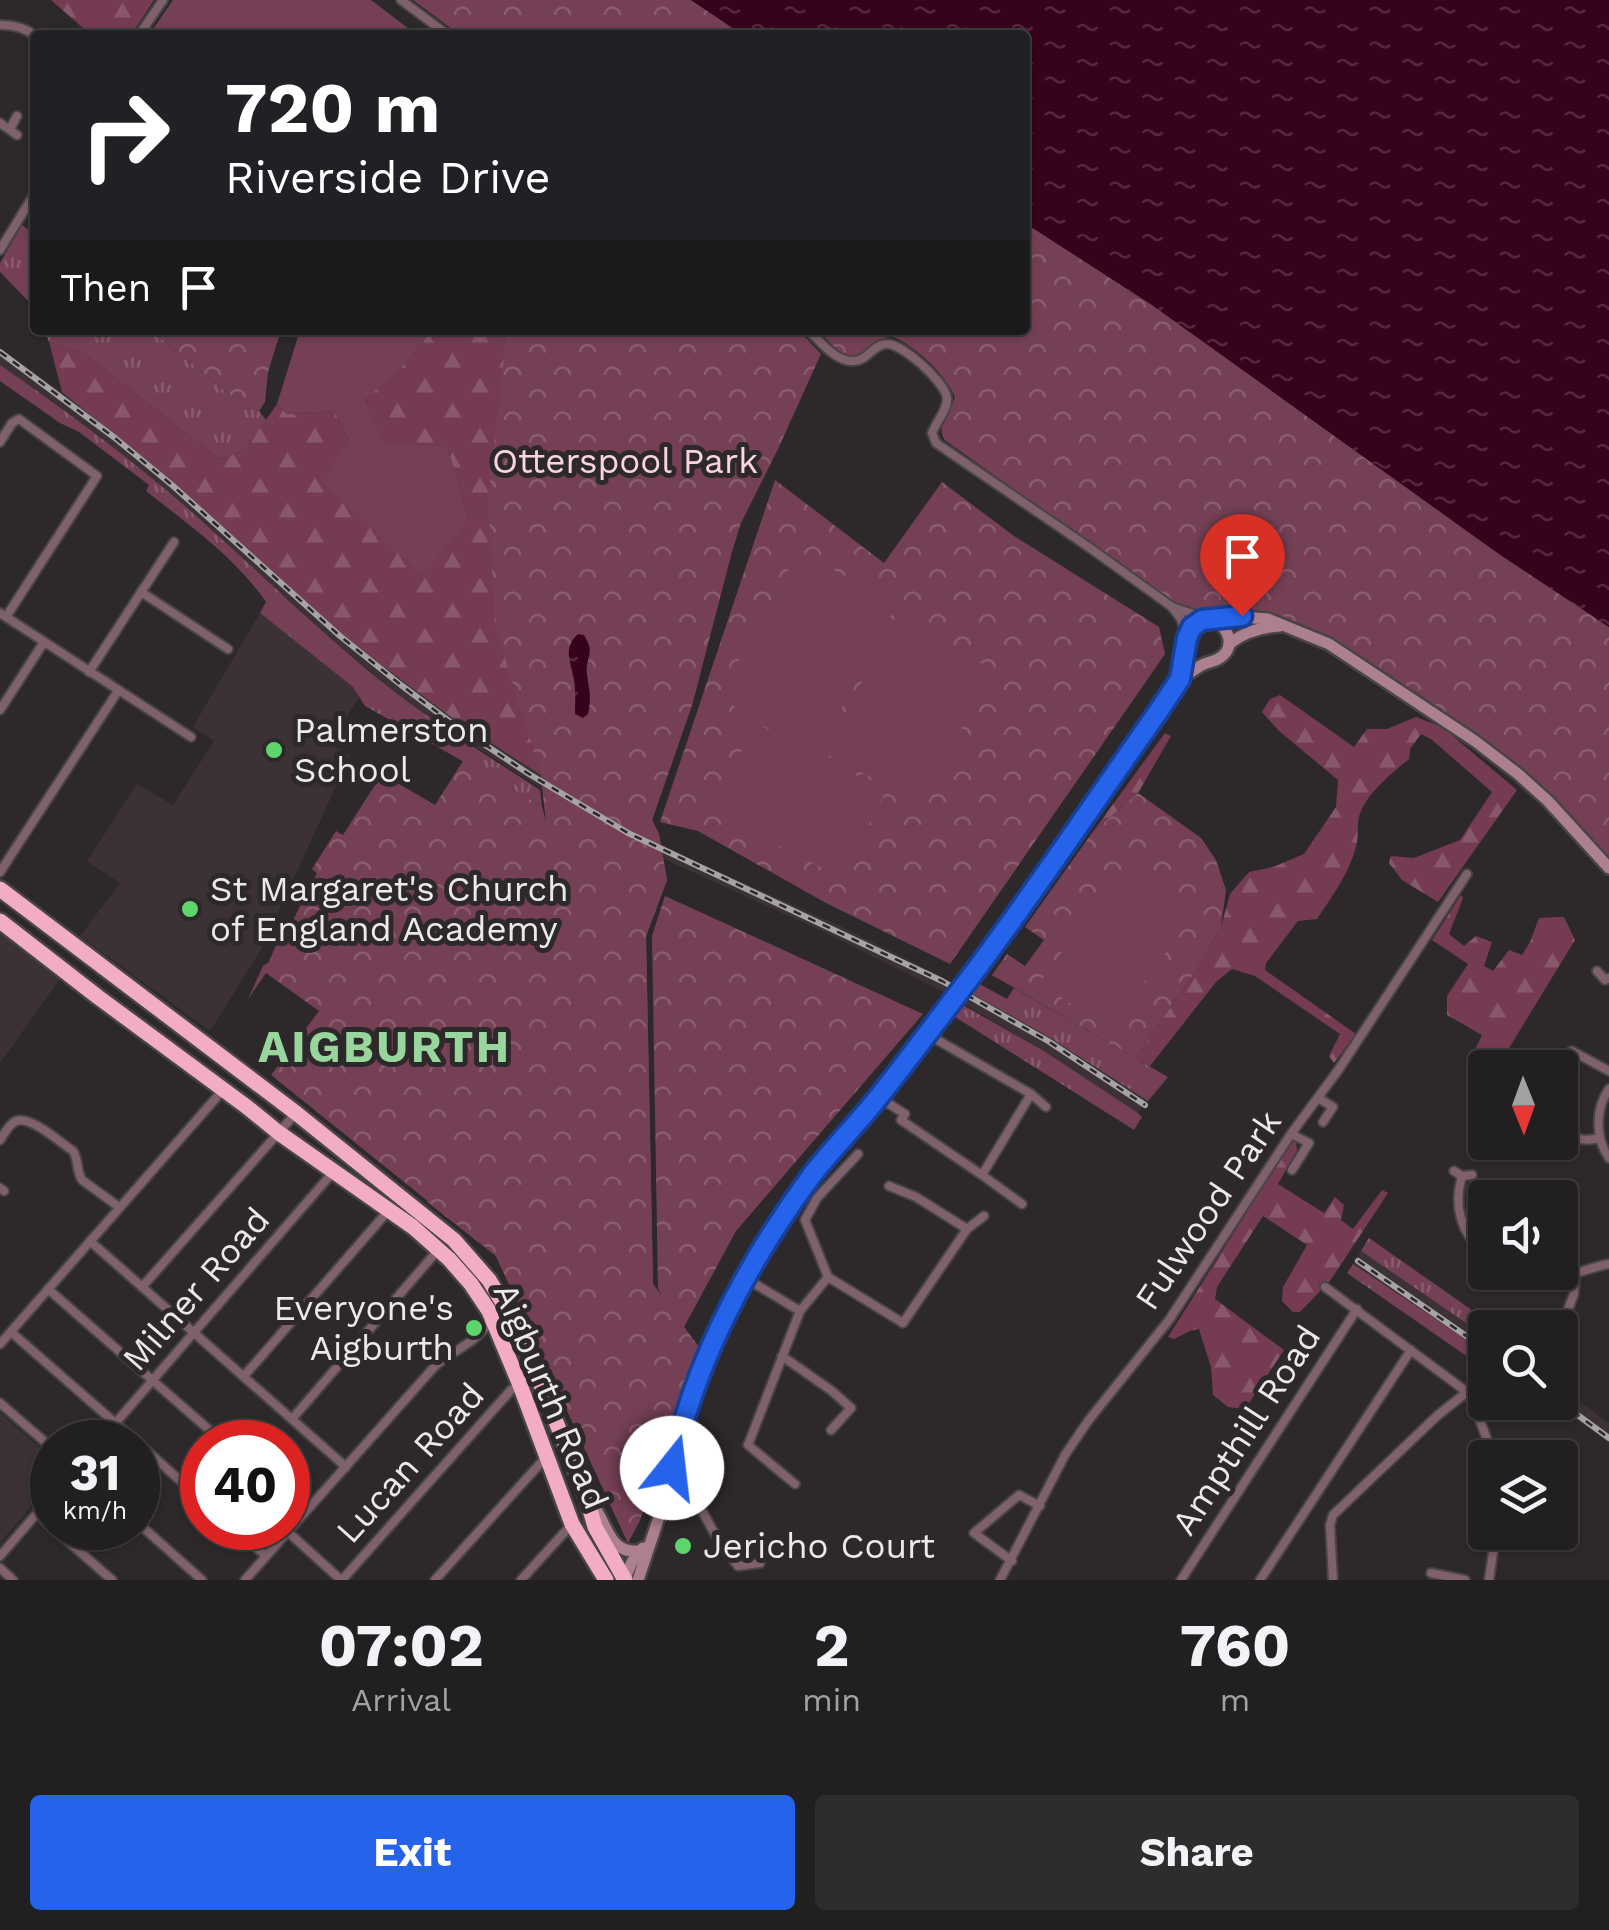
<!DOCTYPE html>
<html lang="en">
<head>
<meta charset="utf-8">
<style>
  body { margin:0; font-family:"Work Sans",sans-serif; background:#2e2c2d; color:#f1f3f6; height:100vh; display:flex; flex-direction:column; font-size:38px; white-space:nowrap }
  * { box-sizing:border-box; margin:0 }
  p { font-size:32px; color:#a2a2a5 }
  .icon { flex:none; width:55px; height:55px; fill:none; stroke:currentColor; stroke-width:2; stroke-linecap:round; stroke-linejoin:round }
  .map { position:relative; height:1580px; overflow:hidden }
  .panel { display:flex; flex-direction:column; background:#221f20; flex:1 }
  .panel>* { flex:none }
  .banner { position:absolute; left:30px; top:30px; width:1000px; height:305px; border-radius:10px; box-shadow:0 2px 8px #0004,0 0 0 2px #3f3d3e; background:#202124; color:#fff; overflow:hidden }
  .needle { width:65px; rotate:179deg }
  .buttons { position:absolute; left:1468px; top:1050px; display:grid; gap:20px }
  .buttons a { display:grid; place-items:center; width:110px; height:110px; border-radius:10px; background:#221f20; box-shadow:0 2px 8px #0004,0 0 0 2px #3f3d3e; font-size:50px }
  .speed { position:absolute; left:30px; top:1420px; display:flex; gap:20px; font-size:50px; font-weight:700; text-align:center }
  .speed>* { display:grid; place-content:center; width:130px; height:130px; border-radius:50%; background:#221f20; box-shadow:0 2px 8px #0004,0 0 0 2px #3f3d3e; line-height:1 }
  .speed small { font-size:25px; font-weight:400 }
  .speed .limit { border:15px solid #d22; background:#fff; color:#111 }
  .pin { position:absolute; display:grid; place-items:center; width:85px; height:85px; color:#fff; margin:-102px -42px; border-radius:50% 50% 50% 0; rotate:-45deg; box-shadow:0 0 10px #0007 }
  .pin .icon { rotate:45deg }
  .me { position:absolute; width:110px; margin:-55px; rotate:16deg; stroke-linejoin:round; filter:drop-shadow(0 0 8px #0008) }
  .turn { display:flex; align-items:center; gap:35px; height:210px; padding:0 30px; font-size:45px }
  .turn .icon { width:130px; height:130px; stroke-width:2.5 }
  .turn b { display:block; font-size:70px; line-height:85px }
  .then { display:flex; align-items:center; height:95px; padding:0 30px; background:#0003; gap:20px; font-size:38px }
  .eta { display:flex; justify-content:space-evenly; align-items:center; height:170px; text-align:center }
  .eta b { font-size:60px; font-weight:700; line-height:70px }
  .button { display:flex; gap:20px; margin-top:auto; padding:20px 30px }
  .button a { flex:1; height:115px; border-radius:10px; background:#2563eb; color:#fff; font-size:40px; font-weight:700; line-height:115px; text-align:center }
  .button a+a { background:#2e2c2d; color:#f1f3f6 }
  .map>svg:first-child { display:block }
  .built { fill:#3c3236 }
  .grass { fill:url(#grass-tufts) }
  .forest { fill:url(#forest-firs) }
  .park { fill:url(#park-crowns) }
  .garden { fill:#754055 }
  .water { fill:url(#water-ripples) }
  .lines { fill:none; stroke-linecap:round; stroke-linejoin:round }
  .street-casing { stroke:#484445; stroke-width:12 }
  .secondary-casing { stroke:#484445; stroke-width:16 }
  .highway-casing { stroke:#484445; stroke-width:20 }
  .street { stroke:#7e616b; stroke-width:8 }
  .secondary { stroke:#ad8090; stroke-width:11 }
  .highway { stroke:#f2adc5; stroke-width:15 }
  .rail-casing { stroke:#a6a3a4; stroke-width:6 }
  .rail { stroke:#2d292a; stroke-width:2.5; stroke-dasharray:8; stroke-linecap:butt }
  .secondary-bridge-casing { stroke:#484445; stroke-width:16; stroke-linecap:butt }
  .secondary-bridge { stroke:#ad8090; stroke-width:11 }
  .route-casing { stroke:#184099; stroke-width:25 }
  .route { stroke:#2563eb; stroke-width:18 }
  .poi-dot { fill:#5dd56c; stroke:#2d292a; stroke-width:4 }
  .labels { text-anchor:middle; stroke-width:10; stroke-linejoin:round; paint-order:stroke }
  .park-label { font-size:35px; fill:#fbd4e1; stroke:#2d292a }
  .poi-label { font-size:35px; fill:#ebe9ea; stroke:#2d292a; text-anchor:start }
  .street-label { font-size:35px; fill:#ebe9ea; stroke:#2d292a }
  .district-label { font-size:45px; font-weight:bold; letter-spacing:2.5px; fill:#99d69d; stroke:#2d292a }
</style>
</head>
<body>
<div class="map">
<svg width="1609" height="1580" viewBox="0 0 1609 1580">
  <defs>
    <pattern id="grass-tufts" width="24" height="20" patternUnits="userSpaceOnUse" patternTransform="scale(2.5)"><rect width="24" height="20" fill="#754055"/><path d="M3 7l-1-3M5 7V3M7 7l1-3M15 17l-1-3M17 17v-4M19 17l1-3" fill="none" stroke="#895c6e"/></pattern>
    <pattern id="forest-firs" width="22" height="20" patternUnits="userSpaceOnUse" patternTransform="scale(2.5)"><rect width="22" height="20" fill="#753b52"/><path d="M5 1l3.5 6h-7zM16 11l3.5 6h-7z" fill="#89576b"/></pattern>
    <pattern id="park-crowns" width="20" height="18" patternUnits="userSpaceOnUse" patternTransform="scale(2.5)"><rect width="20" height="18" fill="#754055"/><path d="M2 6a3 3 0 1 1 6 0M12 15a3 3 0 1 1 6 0" fill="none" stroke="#895c6e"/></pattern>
    <pattern id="water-ripples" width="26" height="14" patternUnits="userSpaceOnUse" patternTransform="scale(2.5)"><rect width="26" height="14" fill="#37021c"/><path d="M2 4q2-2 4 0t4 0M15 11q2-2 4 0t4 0" fill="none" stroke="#54273d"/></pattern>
  </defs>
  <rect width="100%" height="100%" fill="#2d292a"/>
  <g class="built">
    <path d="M0 349 62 392 121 438 228 530 342 634 451 717 620 823 692 860 838 925 950 981 1049 1037 1148 1101 1138 1113 1044 1051 942 991 832 936 625 841 447 729 394 691 335 642 166 490 54 402 0 365Z"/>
    <path d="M260 613 353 687 359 697 330 744 350 756 260 951 210 1031 80 936 120 883 87 861 137 784 173 805 214 741 193 727Z"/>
    <path d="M0 934 59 980 0 1063Z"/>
    <path d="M1361 1251 1485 1336V1352L1353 1264Z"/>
    <path d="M1560 1387 1609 1423V1443L1553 1403 1560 1402Z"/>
    <path d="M0 1413 52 1459V1482L0 1543Z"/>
  </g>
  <g class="grass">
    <path d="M22 225 35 235V311L32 305 0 272V263Z"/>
    <path d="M44 330H151L246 408 259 411 266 420 244 451 219 459 86 355 49 342Z"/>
    <path d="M0 365C57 404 112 445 165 489 243 555 314 629 395 692 441 727 491 758 540 790L542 806 365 706 353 687 260 613 266 602C235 557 188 524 146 491L149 485 79 432 60 423 0 381Z"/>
    <path d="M974 981 1007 999 1014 988 1168 1077 1148 1101 1049 1037 967 991Z"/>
    <path d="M959 1003 1044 1051 1138 1113 1142 1117 1134 1130 952 1015Z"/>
    <path d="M1369 1238 1496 1327 1485 1328V1336L1361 1251Z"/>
    <path d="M1353 1264 1485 1352 1478 1364 1347 1273Z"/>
  </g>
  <g class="forest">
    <path d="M51 0H154L131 35H91Z"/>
    <path d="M431 330H798L821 354 747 417 731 555 692 705 652 820 659 834 667 880 646 936 653 1284 703 1353 640 1520 628 1543 496 1256 427 1202 550 860 541 775 451 717 380 664 342 634 175 484 62 392 49 342 86 355 219 459 244 451 277 404 287 414 335 411 349 441 469 519 447 446 383 445 365 398C392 379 412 358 431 330Z"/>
    <path d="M1280 695 1354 747 1367 729H1387L1416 717 1442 727 1517 790 1438 902 1402 880 1389 863 1391 856 1414 858 1460 840 1492 792 1431 739 1421 734 1410 749 1409 759C1394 771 1368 793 1361 811 1356 822 1359 832 1357 842 1351 871 1333 895 1317 919L1298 921 1266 963 1265 970 1356 1034 1334 1063 1329 1056 1340 1034 1255 976 1232 969 1216 982 1150 1066 1135 1058 1197 969 1221 927 1230 894 1249 872 1273 867 1304 854 1336 807 1338 780 1279 731 1262 712 1270 699Z"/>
    <path d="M1165 733 1171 736 1138 793 1092 833Z"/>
    <path d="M1461 895 1463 898 1449 934 1464 946 1476 936 1492 942 1484 966 1493 971 1509 950 1522 955 1530 942 1539 918 1564 917 1575 940 1498 1066 1473 1054 1482 1035 1447 1015V996L1468 964 1432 940Z"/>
    <path d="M1291 1142H1296L1297 1150 1278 1184 1324 1213 1335 1197 1344 1205 1341 1220 1353 1229 1382 1190 1388 1193 1330 1281 1300 1312H1293L1282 1301 1283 1287 1307 1245 1263 1216 1217 1287 1215 1299 1284 1350 1245 1409 1228 1407 1213 1395 1211 1367 1199 1329 1190 1331 1174 1339 1168 1337Z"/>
  </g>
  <g class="park">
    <path d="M413 0H691L743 35H460Z"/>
    <path d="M1025 223 1152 305 1499 554 1609 627V859L1551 797 1506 759 1419 694 1315 632 1265 614 1196 612 1168 599 946 441C934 427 950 412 955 397 942 370 916 347 890 335 880 340 870 352 861 356 845 363 828 340 818 330H1025Z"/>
    <path d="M151 330H281L268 372 265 402 259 411 246 408Z"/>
    <path d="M507 330H798L821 354 777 451 741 523 731 555 692 705 652 820 659 834 667 880 646 936 653 1284 661 1295 658 1288 652 936 665 896 923 1014 736 1231 684 1327 703 1353 640 1520 628 1543 496 1256 271 1075 319 1011 266 973 248 999 263 966 269 962 286 920 292 922 317 873 312 869 336 831 343 835 382 774 435 805 463 761 542 806 546 822 541 775 495 626 488 502Z"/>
    <path d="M775 480 884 563 942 482 1014 536 1159 627 1165 654 950 964 826 903 698 831 660 822Z"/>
    <path d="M1138 793 1201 838 1216 860 1226 890 1221 927 1197 969 1135 1058 992 975 1007 954 1025 966 1044 940 1025 927 1092 833Z"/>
  </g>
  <g class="garden">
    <path d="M173 0H371L417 35H149Z"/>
    <path d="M300 330H431C411 360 393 377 365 399L384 444 447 446 469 519 422 575 323 482 349 441 335 411 287 414 277 404Z"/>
    <path d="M798 551 897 604 818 751 719 698Z"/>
    <path d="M895 618 992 669 922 804 825 753Z"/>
    <path d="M756 723 886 791 841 878 711 810Z"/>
    <path d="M1122 870 1190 920 1108 1031 1040 982Z"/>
  </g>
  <g class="water">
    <path d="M691 0H1609V627L1499 554 1152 305 1025 223V35H743Z"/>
    <path d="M578 634 584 635C596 654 585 657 587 674 589 691 592 696 588 714L583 718 575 714C575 703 576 692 574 680 571 661 562 649 578 634Z"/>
  </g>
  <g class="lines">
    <g class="street-casing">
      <g id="street">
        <path d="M401 0 448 35"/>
        <path d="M0 25C13 25 25 27 35 36"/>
        <path d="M139 35 163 0"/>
        <path d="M0 123 17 135"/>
        <path d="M10 129 17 116"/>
        <path d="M0 250 35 193"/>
        <path d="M808 330C820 341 835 361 852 361 867 362 872 345 886 344 901 342 946 383 947 398 948 410 936 422 932 433L936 443 1090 548 1161 599 1172 607 1208 619"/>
        <path d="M0 442 12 423 19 419 97 476 6 617"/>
        <path d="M141 592 228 649"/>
        <path d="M1172 607 1181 619 1187 638"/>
        <path d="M0 613 191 737"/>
        <path d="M89 672 174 542"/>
        <path d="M0 710 44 642"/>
        <path d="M0 872 118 691"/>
        <path d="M1597 971 1605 980 1609 978"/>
        <path d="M927 1034 1031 1094 1046 1107"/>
        <path d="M1563 1057 1572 1051 1609 1071"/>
        <path d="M1609 1089C1595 1109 1595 1138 1609 1158"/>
        <path d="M878 1097 905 1114 901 1120 982 1175"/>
        <path d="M1318 1098 1333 1107 1323 1122"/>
        <path d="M1560 1128C1573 1139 1583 1142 1600 1138"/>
        <path d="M1291 1134 1309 1143 1292 1170"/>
        <path d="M0 1140C4 1134 9 1124 16 1121 30 1115 61 1143 73 1151 79 1160 76 1171 82 1180L119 1207"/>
        <path d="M1454 1171 1462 1176 1472 1175"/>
        <path d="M1462 1176C1453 1207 1461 1233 1485 1255"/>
        <path d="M0 1188 4 1191"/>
        <path d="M1022 1204 982 1175 1031 1094"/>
        <path d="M967 1229 984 1216"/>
        <path d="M90 1241 346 1467"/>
        <path d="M1512 1272C1551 1290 1572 1271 1609 1264"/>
        <path d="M828 1277 805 1220 817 1198 858 1154"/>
        <path d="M745 1278 800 1311"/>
        <path d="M142 1287 296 1113"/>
        <path d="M1325 1287 1467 1392 1476 1410 1494 1458"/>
        <path d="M48 1289 223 1442"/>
        <path d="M1554 1320 1569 1330"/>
        <path d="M1562 1325 1574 1294 1575 1275"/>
        <path d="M11 1332 137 1442"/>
        <path d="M0 1344 223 1090"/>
        <path d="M782 1356 832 1391 851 1408 831 1430"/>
        <path d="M244 1376 389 1210"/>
        <path d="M0 1403 52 1448"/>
        <path d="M292 1419 438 1250"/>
        <path d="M99 1442 334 1171"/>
        <path d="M138 1443 202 1500"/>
        <path d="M795 1484 748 1445 800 1311 828 1277 903 1323 967 1229 916 1197 889 1186"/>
        <path d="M666 1496 701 1509 717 1538 738 1566 760 1563"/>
        <path d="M288 1500 303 1514"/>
        <path d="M37 1514 112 1580"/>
        <path d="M138 1523 202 1580"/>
        <path d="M233 1528 266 1556"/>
        <path d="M288 1532 341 1580"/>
        <path d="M0 1556 52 1496"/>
        <path d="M1012 1561 974 1533 1019 1495 1040 1506"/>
        <path d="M0 1568 13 1580"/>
        <path d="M1431 1573 1465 1580"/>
        <path d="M245 1580 435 1366C453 1350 481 1341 490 1319"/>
        <path d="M342 1580 511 1390 520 1385"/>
        <path d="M435 1580 546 1457"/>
        <path d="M521 1580 572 1524"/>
        <path d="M1000 1580 1065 1455 1088 1421 1169 1320 1291 1134 1339 1069 1467 874"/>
        <path d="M1181 1580 1357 1309"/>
        <path d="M1260 1580 1411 1350"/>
        <path d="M1333 1580 1330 1525 1333 1515 1438 1415 1467 1392"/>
        <path d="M1489 1580 1496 1532"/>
      </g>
    </g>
    <g class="secondary-casing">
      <g id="secondary">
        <path d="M1229 644C1244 632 1261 627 1280 626"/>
        <path d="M1180 679C1185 658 1183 632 1202 620L1242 617 1268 619 1329 644 1475 741 1518 774 1548 801 1609 868"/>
        <path d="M971 977 1180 679C1188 674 1195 669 1202 665 1207 662 1213 662 1218 659 1238 648 1228 626 1212 619"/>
        <path d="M592 1504C608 1523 608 1554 639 1551"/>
        <path d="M624 1580 632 1562 643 1548"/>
        <path d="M638 1580 666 1496 678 1440 714 1339 745 1278 785 1213 815 1172 878 1097 944 1011"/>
      </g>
    </g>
    <g class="highway-casing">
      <g id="highway">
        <path d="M0 889 296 1113 454 1240 489 1280 518 1328 586 1496 595 1527 625 1580"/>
        <path d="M0 921 98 997 247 1107 279 1133 413 1227 449 1259 471 1284 489 1311 520 1385 572 1524 606 1580"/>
      </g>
    </g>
    <use href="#street" class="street"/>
    <use href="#secondary" class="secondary"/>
    <use href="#highway" class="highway"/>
    <g class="rail-casing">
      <g id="rail">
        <path d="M0 352 115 438 172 485 340 636 401 685 449 721 529 774 628 833 942 981 1048 1041 1145 1105"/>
        <path d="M1358 1261 1485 1349"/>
        <path d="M1560 1402 1609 1438"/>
      </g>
    </g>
    <use href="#rail" class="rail"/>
    <g class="secondary-bridge-casing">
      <path id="secondary-bridge" d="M944 1011 971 977"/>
    </g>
    <use href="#secondary-bridge" class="secondary-bridge"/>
  </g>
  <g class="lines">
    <g class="route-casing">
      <path id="route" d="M672 1468C694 1362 748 1262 812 1175 834 1147 859 1122 881 1094 911 1056 940 1017 969 979 1035 892 1095 801 1158 712L1180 679 1187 638 1192 627 1202 620 1242 616"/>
    </g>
    <use href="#route" class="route"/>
  </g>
  <g class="poi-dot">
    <circle cx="274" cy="750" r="10"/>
    <circle cx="190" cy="909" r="10"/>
    <circle cx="474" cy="1328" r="10"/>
    <circle cx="683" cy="1546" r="10"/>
  </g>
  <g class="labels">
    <g class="park-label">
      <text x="625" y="473">Otterspool Park</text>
    </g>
    <g class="poi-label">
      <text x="294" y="742">Palmerston<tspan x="294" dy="40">School</tspan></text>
      <text x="210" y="901">St Margaret's Church<tspan x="210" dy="40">of England Academy</tspan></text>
      <text x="454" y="1320" text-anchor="end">Everyone's<tspan x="454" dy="40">Aigburth</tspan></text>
      <text x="703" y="1558">Jericho Court</text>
    </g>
    <g class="street-label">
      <text transform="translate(1208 1210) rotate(-56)" y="12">Fulwood Park</text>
      <text transform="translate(196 1289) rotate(-49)" y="12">Milner Road</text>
      <text transform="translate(551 1396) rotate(67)" y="12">Aigburth Road</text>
      <text transform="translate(1246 1430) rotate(-57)" y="12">Ampthill Road</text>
      <text transform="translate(410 1463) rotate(-48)" y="12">Lucan Road</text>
    </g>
    <g class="district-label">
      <text x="385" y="1062">AIGBURTH</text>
    </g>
  </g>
</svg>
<div class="buttons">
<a><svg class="needle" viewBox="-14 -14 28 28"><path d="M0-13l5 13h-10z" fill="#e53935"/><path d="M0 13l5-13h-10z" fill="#a2a2a5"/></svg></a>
<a><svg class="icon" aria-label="sound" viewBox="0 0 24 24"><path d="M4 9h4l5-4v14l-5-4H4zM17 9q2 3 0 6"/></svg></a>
<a><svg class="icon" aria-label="search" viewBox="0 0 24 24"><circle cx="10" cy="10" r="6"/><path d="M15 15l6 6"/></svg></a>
<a><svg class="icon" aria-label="layers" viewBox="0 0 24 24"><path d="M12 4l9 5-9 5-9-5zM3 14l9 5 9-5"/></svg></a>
</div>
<div class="speed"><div>31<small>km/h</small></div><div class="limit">40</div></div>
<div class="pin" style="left:1242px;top:616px;background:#d93025"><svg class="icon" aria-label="arrive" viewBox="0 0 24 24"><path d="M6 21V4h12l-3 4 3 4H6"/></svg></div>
<svg class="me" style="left:672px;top:1468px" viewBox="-20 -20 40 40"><circle r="19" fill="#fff"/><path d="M0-13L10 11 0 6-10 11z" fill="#2563eb"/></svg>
<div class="banner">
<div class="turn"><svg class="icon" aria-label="right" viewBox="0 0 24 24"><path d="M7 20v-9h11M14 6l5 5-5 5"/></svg><div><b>720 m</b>Riverside Drive</div></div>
<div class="then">Then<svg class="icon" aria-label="arrive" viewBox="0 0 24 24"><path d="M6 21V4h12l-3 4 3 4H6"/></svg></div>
</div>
</div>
<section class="panel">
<div class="eta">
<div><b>07:02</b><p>Arrival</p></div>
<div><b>2</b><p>min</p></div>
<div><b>760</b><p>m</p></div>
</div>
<div class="button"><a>Exit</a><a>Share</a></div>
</section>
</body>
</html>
